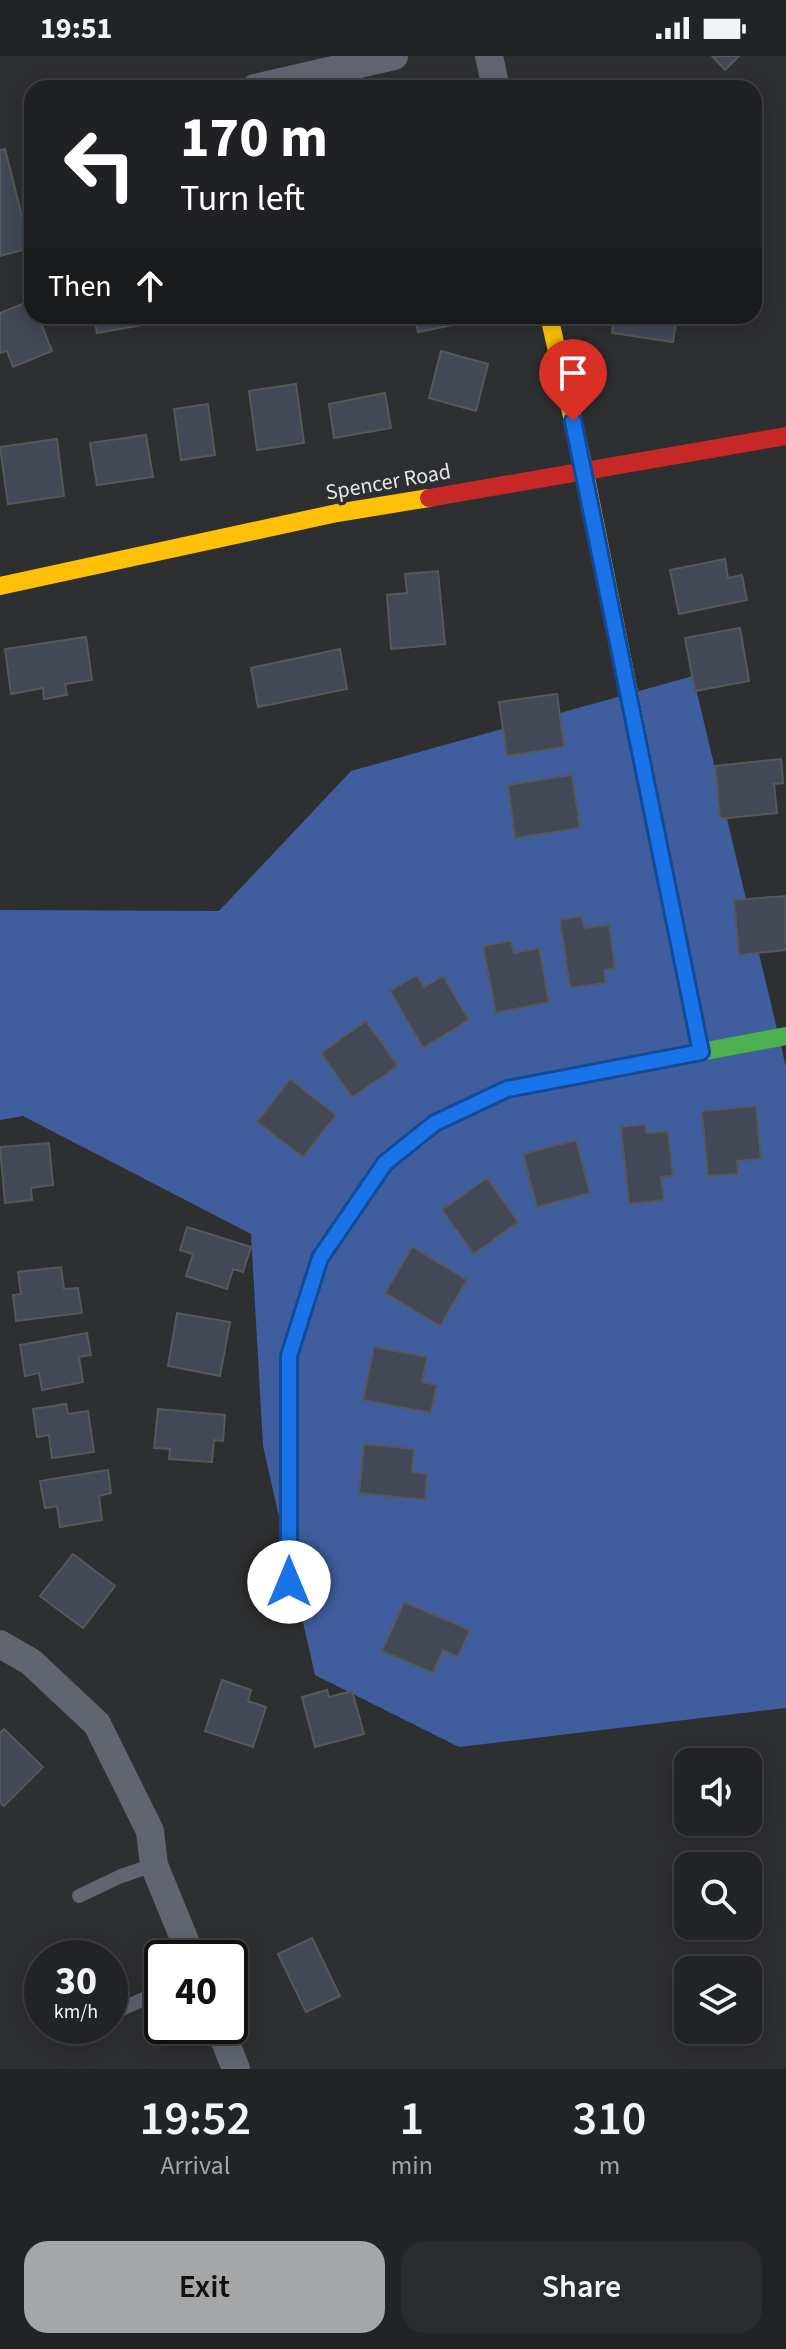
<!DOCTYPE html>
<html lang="en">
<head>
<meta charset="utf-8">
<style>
  body { margin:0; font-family:"Source Sans 3",sans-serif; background:#2a2b2d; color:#f1f3f6; height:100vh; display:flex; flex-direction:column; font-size:30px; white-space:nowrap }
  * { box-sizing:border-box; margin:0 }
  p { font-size:26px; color:#a2a4a7 }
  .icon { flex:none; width:44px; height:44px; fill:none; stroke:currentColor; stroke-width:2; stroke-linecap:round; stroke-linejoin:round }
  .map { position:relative; height:2013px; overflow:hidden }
  .drawer { display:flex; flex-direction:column; background:#222325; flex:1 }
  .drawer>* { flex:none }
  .hud { position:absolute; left:24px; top:24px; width:738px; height:244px; border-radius:24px; box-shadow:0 4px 20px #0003,0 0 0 2px #3f4042; background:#202124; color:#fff; overflow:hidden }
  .controls { position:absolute; left:674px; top:1692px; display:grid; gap:16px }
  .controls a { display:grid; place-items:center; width:88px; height:88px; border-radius:16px; background:#222325; box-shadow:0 4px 20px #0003,0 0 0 2px #3f4042; font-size:40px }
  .speed { position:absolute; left:24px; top:1884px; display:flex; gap:16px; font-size:40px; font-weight:700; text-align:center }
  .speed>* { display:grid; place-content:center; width:104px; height:104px; border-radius:50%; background:#222325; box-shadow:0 4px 20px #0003,0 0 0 2px #3f4042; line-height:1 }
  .speed small { font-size:20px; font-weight:400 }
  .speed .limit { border:4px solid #111; border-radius:12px; background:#fff; color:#111 }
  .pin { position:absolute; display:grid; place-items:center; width:68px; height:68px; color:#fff; margin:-82px -34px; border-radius:50% 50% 50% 0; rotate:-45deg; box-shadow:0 0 8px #0007 }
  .pin .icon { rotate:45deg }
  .me { position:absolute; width:88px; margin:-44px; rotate:0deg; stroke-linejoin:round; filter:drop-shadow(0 0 6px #0008) }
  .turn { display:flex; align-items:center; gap:28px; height:168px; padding:0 24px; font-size:36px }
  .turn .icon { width:104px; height:104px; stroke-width:2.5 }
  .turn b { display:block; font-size:56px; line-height:68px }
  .then { display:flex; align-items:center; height:76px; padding:0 24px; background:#0003; gap:16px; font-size:30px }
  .eta { display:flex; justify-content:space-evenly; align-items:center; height:136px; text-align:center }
  .eta b { font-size:48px; font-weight:600; line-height:56px }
  .button { display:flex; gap:16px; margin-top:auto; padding:16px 24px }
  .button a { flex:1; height:92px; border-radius:24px; background:#a5a6a8; color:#111; font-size:32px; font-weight:600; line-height:92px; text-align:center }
  .button a+a { background:#2a2b2d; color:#f1f3f6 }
  .status { display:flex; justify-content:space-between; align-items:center; height:56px; padding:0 40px; background:#222325; direction:ltr }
  .status svg { height:22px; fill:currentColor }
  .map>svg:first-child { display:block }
  .forest { fill:#405e9d }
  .building { fill:#424856; stroke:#575859; stroke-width:2 }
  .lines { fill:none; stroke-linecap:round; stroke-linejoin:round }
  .lane { stroke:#60656f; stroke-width:14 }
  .street { stroke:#60656f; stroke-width:28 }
  .fast { stroke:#4caf50; stroke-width:18 }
  .slow { stroke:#ffc107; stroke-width:18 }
  .jam { stroke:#c62828; stroke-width:18 }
  .route-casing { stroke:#114b97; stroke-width:20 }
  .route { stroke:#1a73e8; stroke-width:14 }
  .labels { text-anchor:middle; stroke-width:7; stroke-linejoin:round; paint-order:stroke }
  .street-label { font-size:22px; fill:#e5e6e8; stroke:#2d2f32 }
</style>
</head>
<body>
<div class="status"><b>19:51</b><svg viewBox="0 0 49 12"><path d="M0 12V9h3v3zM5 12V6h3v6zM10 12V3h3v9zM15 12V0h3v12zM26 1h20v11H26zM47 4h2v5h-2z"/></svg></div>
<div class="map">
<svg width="786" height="2013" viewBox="0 0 786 2013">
  <rect width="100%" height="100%" fill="#2e2f31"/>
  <path class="forest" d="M693 620 786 1011V1652L459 1691 315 1619 263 1390 251 1178 23 1060 0 1064V854L219 855 351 715Z"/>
  <g class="building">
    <path d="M712 0H739L725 14Z"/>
    <path d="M5 93 30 192 0 200V94Z"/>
    <path d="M32 244V260H38L52 295 13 311 7 295 0 297V257Z"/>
    <path d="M94 260H153L154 267 97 277Z"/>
    <path d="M415 260H456L458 268 418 276Z"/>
    <path d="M614 260H677L673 286 612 277Z"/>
    <path d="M441 295 488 308 476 355 429 342Z"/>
    <path d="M296 328 304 387 257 394 249 335Z"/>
    <path d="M385 337 391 372 334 382 329 348Z"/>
    <path d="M208 348 215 399 181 404 174 353Z"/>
    <path d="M146 379 153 421 97 429 90 387Z"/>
    <path d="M57 383 64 440 8 448 0 391Z"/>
    <path d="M725 503 728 522 742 519 747 544 679 558 670 514Z"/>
    <path d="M438 515 445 588 391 593 387 539 407 537 405 518Z"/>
    <path d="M740 572 749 625 695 635 685 582Z"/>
    <path d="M86 581 92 624 65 628 67 639 44 643 43 632 11 638 5 593Z"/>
    <path d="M340 593 347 633 258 651 251 612Z"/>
    <path d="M557 638 564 691 507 700 499 646Z"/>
    <path d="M781 703 783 727 774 728 777 757 720 763 715 710Z"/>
    <path d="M572 719 580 772 515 782 508 729Z"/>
    <path d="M786 840V894L739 899 734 844Z"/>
    <path d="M582 860 584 872 609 869 615 912 604 914 606 927 570 932 560 864Z"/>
    <path d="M511 885 514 897 539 892 549 946 496 957 483 890Z"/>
    <path d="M417 919 424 931 443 920 469 964 423 992 390 935Z"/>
    <path d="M366 965 398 1010 352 1041 321 997Z"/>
    <path d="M290 1023 336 1059 303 1101 257 1066Z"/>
    <path d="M756 1050 761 1103 737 1105 738 1118 708 1120 702 1055Z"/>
    <path d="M645 1068 646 1077 668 1075 673 1120 661 1121 664 1144 629 1148 621 1071Z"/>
    <path d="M576 1084 590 1137 537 1151 523 1098Z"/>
    <path d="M49 1087 53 1129 31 1132 32 1144 5 1147 0 1091Z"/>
    <path d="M487 1122 518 1166 474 1198 442 1154Z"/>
    <path d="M187 1171 251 1191 243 1216 233 1213 227 1233 186 1220 193 1198 180 1194Z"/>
    <path d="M412 1191 467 1224 440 1270 385 1237Z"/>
    <path d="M61 1211 64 1233 78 1232 82 1257 16 1265 13 1239 21 1238 18 1216Z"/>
    <path d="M177 1257 230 1266 220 1320 168 1310Z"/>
    <path d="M87 1277 91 1299 79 1301 83 1326 42 1334 39 1317 25 1320 20 1289Z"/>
    <path d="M374 1291 427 1301 422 1326 437 1329 431 1357 363 1344Z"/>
    <path d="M66 1348 68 1358 88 1355 94 1396 52 1402 49 1379 37 1381 33 1353Z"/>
    <path d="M158 1353 225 1359 223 1385 214 1384 212 1406 169 1403 170 1393 154 1392Z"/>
    <path d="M364 1388 414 1393 412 1416 427 1418 425 1444 359 1437Z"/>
    <path d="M108 1414 111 1437 99 1440 102 1464 60 1471 57 1450 45 1452 40 1425Z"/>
    <path d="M73 1498 115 1530 83 1572 40 1540Z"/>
    <path d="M404 1546 470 1574 458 1601 443 1594 433 1617 382 1595Z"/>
    <path d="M222 1624 251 1634 248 1645 266 1651 253 1691 205 1675Z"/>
    <path d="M327 1634 329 1641 352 1635 364 1678 315 1691 302 1641Z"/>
    <path d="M4 1673 43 1711 4 1750 0 1747V1677Z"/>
    <path d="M312 1882 340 1940 306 1956 278 1898Z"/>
  </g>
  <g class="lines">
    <g class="lane">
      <path d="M79 1840 121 1820 154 1809"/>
      <path d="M110 1958 162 1935"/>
    </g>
    <g class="street">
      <path d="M489 0 496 32"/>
      <path d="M255 32 394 0"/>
      <path d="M0 1588 31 1606 97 1668 150 1775 154 1809 192 1902"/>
      <path d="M219 1970 236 2013"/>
    </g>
    <path class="fast" d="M685 916 701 996 786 980"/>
    <g class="slow">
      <path d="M549 260 585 417 685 916"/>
      <path d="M0 530 337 457 429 442"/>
      <path d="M289 1526V1300L320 1202 385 1107 435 1067 454 1058"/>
    </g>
    <g class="jam">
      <path d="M429 442 786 380"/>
      <path d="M454 1058 507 1033 701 996"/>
    </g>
  </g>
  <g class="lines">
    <g class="route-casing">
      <path id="route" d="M289 1526V1300L320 1202 385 1107 435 1067 507 1033 701 996 573 365"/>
    </g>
    <use href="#route" class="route"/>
  </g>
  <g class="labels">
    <g class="street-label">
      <text transform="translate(388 425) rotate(-10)" y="8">Spencer Road</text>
    </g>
  </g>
</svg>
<div class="controls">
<a><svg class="icon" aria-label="sound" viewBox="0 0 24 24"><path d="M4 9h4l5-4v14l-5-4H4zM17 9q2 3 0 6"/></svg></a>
<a><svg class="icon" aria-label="search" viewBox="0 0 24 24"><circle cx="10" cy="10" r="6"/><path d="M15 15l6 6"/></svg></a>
<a><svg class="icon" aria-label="layers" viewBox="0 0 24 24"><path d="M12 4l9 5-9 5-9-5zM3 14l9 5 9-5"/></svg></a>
</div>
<div class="speed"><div>30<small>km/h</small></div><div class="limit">40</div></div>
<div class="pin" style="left:573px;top:365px;background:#d93025"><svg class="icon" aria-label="arrive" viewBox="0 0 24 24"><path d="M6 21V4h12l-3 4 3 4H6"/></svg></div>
<svg class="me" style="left:289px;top:1526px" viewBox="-20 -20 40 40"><circle r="19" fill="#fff"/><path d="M0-13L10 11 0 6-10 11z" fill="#1a73e8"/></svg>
<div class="hud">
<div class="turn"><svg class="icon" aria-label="left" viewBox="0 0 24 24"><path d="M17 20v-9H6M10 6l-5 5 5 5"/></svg><div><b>170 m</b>Turn left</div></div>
<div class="then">Then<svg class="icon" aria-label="ahead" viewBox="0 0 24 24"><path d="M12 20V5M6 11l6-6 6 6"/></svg></div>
</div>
</div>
<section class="drawer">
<div class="eta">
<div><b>19:52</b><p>Arrival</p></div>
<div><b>1</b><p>min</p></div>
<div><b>310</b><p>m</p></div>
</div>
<div class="button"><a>Exit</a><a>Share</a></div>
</section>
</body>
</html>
